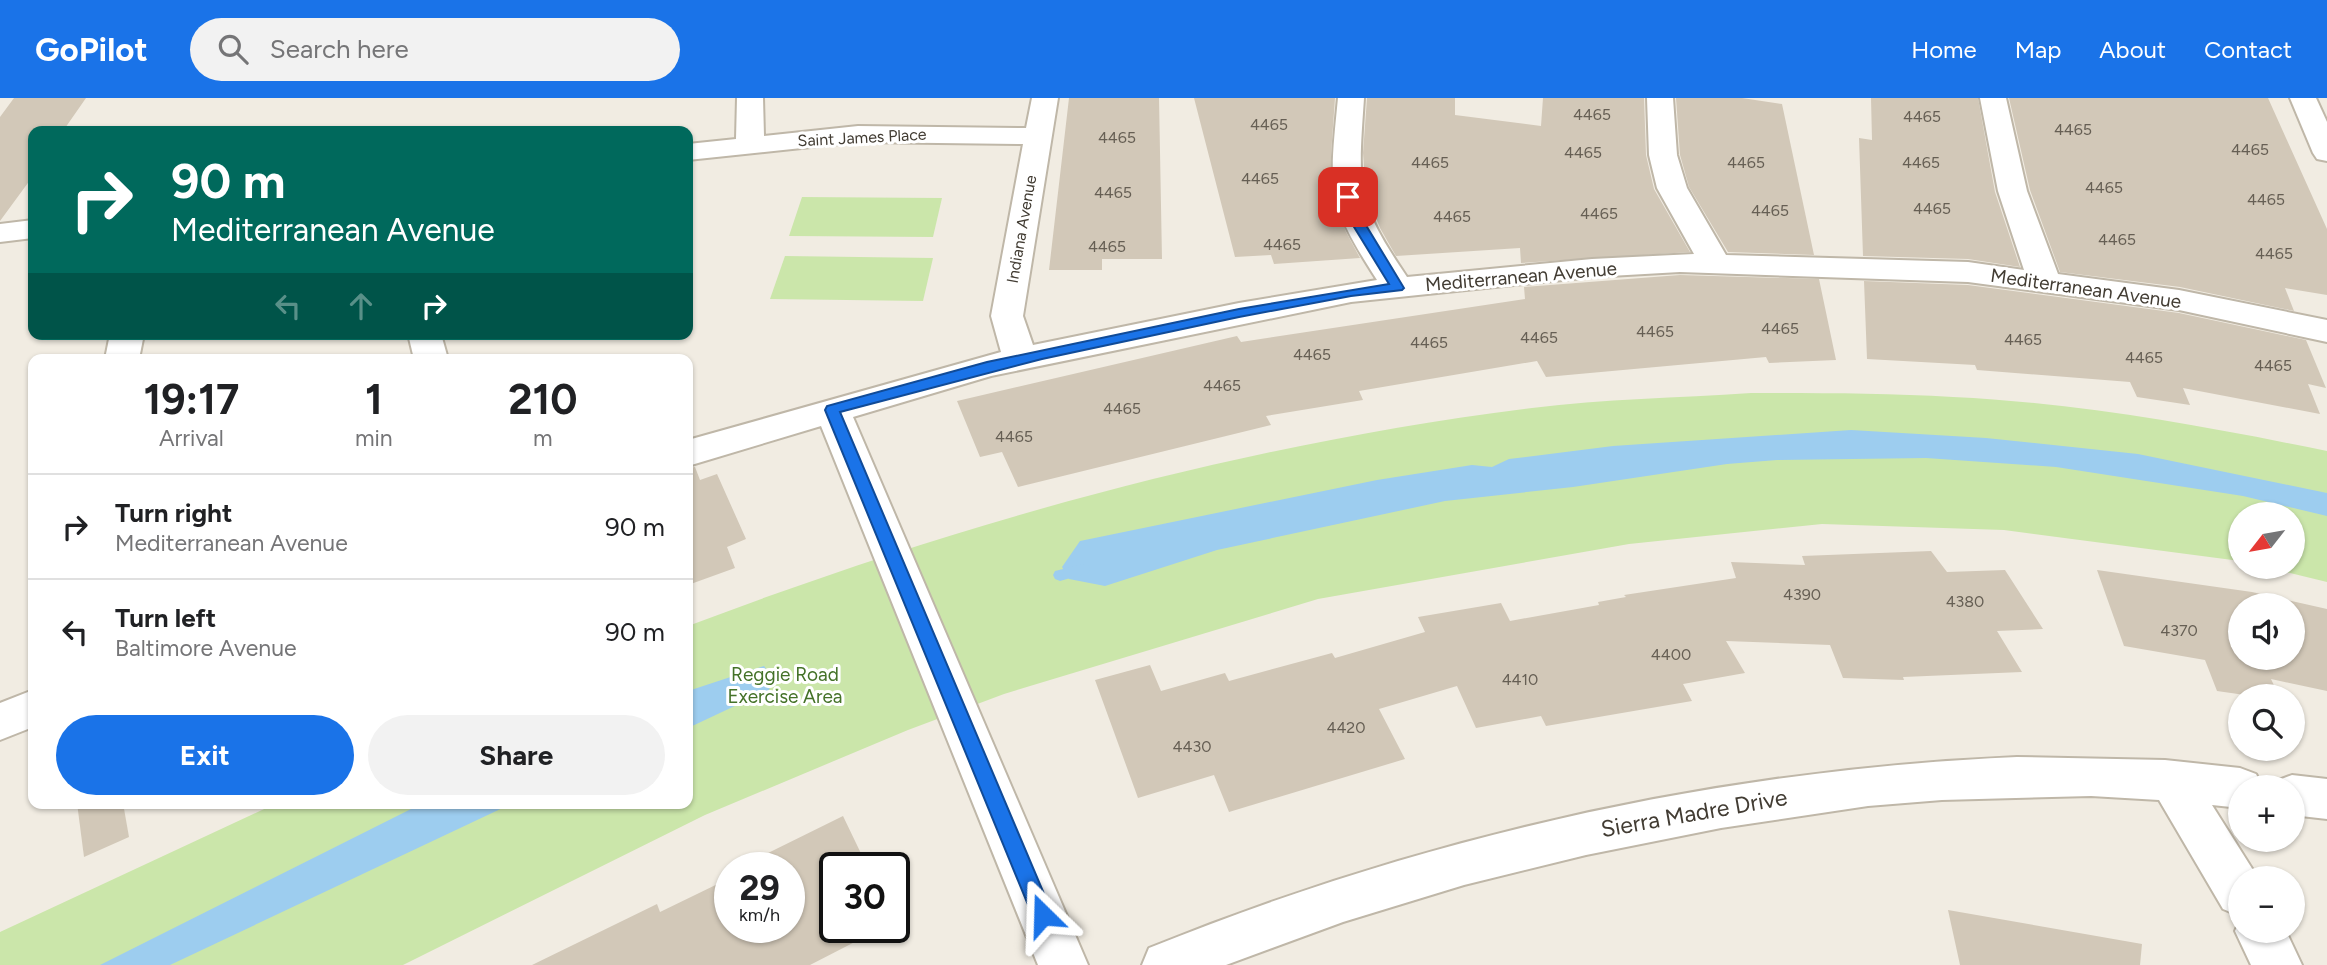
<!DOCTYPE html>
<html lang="en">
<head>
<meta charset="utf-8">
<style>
  body { margin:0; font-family:Figtree,sans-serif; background:#f2f2f2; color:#202124; height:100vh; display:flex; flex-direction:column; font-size:26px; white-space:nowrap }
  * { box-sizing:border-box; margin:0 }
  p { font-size:23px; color:#757577 }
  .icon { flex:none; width:38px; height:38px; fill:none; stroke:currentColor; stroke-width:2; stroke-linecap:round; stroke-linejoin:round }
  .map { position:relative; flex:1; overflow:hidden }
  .side { position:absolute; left:28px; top:256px; width:665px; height:455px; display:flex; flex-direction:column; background:#fff; border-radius:14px; box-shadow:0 2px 5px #0004 }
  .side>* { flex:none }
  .top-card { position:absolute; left:28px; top:28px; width:665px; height:214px; border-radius:14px; box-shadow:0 2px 5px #0004; background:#00695c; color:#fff; overflow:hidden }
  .needle { width:46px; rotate:239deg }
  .buttons { position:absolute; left:2228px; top:404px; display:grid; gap:14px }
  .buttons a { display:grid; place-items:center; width:77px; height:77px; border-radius:50%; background:#fff; box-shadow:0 2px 5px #0004; font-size:35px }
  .speed { position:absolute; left:714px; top:754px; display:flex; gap:14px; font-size:35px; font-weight:700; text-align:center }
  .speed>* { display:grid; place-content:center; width:91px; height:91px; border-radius:50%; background:#fff; box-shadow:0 2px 5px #0004; line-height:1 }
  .speed small { font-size:18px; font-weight:400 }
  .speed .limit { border:4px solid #111; border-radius:10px; background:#fff; color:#111 }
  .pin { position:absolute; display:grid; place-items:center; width:60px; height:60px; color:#fff; margin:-30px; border-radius:14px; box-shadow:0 4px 10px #0006 }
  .me { position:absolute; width:77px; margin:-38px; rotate:338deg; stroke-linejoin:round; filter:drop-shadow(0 0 5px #0008) }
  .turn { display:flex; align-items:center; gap:24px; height:147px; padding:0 28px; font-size:32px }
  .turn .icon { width:91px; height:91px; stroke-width:2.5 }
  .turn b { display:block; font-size:49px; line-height:60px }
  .lanes { display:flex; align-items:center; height:66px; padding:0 28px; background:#0003; justify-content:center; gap:35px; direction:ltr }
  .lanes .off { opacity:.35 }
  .eta { display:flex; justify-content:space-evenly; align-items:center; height:119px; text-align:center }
  .eta b { font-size:42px; font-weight:700; line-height:49px }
  .button { display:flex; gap:14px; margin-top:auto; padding:14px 28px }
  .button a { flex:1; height:80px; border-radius:42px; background:#1a73e8; color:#fff; font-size:28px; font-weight:700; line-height:80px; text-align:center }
  .button a+a { background:#f2f2f2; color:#202124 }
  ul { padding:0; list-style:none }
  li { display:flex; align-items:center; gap:21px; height:105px; padding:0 28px; border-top:2px solid #e0e0e0 }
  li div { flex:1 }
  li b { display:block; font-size:26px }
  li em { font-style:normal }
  header { display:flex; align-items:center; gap:42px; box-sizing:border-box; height:98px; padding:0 35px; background:#1a73e8; color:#fff }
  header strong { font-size:33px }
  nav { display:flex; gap:38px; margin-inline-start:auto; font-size:24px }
  .search { width:490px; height:63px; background:#f2f2f2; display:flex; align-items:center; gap:18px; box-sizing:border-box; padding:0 24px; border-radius:38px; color:#757577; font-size:26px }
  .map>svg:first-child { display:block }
  .green { fill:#cbe6aa }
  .water { fill:#9dcdef }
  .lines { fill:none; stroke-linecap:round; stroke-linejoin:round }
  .stream { fill:#9dcdef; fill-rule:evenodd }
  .building { fill:#d2c8b8; fill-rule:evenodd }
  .minor-casing { stroke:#bfb7a8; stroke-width:4 }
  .minor { fill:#fff; fill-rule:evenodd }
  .route { fill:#1a73e8; stroke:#114b97; stroke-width:2 }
  .labels { text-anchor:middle; stroke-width:6; stroke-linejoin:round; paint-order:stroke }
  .number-label { font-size:16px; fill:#665f54 }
  .far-street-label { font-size:16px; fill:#423c33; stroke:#fff }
  .street-label { font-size:19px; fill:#423c33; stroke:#fff }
  .park-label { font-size:19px; fill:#447228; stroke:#fff }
  .near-street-label { font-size:23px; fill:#423c33; stroke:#fff }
</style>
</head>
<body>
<header>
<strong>GoPilot</strong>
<div class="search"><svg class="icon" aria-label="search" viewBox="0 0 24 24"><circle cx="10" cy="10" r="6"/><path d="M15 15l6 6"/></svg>Search here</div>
<nav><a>Home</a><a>Map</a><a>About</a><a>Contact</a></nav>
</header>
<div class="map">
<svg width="2327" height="867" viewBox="0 0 2327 867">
  <rect width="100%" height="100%" fill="#f1ece2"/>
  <g class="green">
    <path d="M802 99 942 100 933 139 789 138Z"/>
    <path d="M785 158 933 160 923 203 770 201Z"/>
    <path d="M1751 295C1819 295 1886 295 1953 299 2079 305 2204 328 2327 353V484L2265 469H2292V416H2240V463L2004 432 1822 426 1629 446 1318 501 1004 596 908 632 705 717 403 867H0V834L277 705H688V528C959 425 1243 346 1532 310 1604 301 1678 300 1751 295Z"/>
  </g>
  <g class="water">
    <path d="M1851 332 1986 340 2138 356 2327 395V418L2243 398 2056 369 1926 360 1777 362 1727 366 1573 389 1445 403 1217 452 1105 488 1069 481 1062 469 1080 443 1377 382 1472 367 1492 369 1509 361 1613 348Z"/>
    <path d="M764 568 773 580 769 592 688 630V593Z"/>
    <path d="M423 705H513L170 867H100Z"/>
  </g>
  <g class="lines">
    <path class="stream" d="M1083 466 1088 467 1090 471 1088 475 1060 483 1055 481 1053 477 1055 473Z"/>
  </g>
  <g class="building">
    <path d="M14 0H86L63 33H33V78L0 123V19Z"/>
    <path d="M1069 0H1159L1162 161H1102V172H1049Z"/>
    <path d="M1194 0H1335L1331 56 1332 96 1346 134 1360 160 1274 166 1271 157 1235 159Z"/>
    <path d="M1367 0H1455V17L1541 28 1543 0H1644L1646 57 1654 91 1690 154 1521 165 1520 150 1396 158 1380 130 1366 94 1363 55Z"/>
    <path d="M1676 0H1742L1782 6 1814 157 1728 154 1689 89 1680 57Z"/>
    <path d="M1871 0H1978L1995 94 2020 169 1968 161 1863 158 1859 40 1872 42Z"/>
    <path d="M2009 0H2268L2327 131V197L2285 190 2294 213 2180 189 2060 174 2030 92Z"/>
    <path d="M1680 177 1819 181 1836 262 1769 265 1766 259 1546 279 1537 263 1359 293 1363 302 1266 318 1271 327 1018 389 1002 354 980 359 957 303 1237 238 1241 244 1525 201 1524 189Z"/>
    <path d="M1864 183 1968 187 2179 215 2306 242 2326 290 2308 286 2320 316 2183 290 2190 307 2137 299 2130 284 1977 272 1975 267 1867 261Z"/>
    <path d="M695 369 700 382 717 376 746 441 727 449 735 470 688 487V370Z"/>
    <path d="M1931 453 1947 474 2005 472 2043 531 1997 533 2022 574 1903 579 1904 582 1843 580 1830 547 1726 543 1745 575 1683 586 1692 603 1546 628 1541 618 1476 630 1457 588 1379 611 1405 661 1229 714 1214 677 1138 700 1095 582 1150 567 1161 593 1225 575 1229 583 1332 555 1335 560 1425 534 1418 519 1501 505 1510 523 1599 507 1598 504 1626 499 1624 497 1736 480 1731 464 1805 467 1802 458Z"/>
    <path d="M2097 472 2252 494 2327 511V593L2271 581 2279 598H2252L2217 593 2205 562 2124 548ZM2240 508H2292V560H2240Z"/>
    <path d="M77 705H123L129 739 84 759Z"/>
    <path d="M843 718 868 770H835V830H882L810 867H532L657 806 660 814 730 780V830H789V770H749L766 762 764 757Z"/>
    <path d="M1948 812 2142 846 2140 867H1960Z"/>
  </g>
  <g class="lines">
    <g class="minor-casing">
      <g id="minor">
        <path d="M737 0H763L764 38 858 28 1026 30 1032 0H1058L1023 218 1033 247 1239 205 1377 182C1326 103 1329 92 1338 0H1364C1358 90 1355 102 1407 179L1592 161 1694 156 1657 90 1649 57 1647 0H1673L1677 57 1687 90 1726 157 1968 164 2024 172 1998 93 1980 0H2006L2027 93 2058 176 2179 192 2327 222V244L2179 212 1968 184 1680 174 1592 179 1351 204 991 278 853 319 1088 867H1038L821 328 688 368V342L1001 254 991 218 1023 46 858 44 688 62V46L736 41Z"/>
        <path d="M2290 0H2316L2327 24V63L2317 61 2313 55Z"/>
        <path d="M33 122V140L0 144V126Z"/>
        <path d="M110 236H144L139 261H105Z"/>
        <path d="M408 236H441L448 261H414Z"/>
        <path d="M33 592V629L0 642V605Z"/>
        <path d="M2017 659 2165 662 2240 670 2256 676 2263 690H2240V710L2212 707 2258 780H2240V818L2223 811 2159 702 2091 698 1942 702 1868 708 1721 730 1586 757 1464 787 1343 824 1226 867H1142L1149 850C1426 738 1718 672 2017 659Z"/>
        <path d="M2292 677 2327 681V721L2292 717V690H2273L2276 683Z"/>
        <path d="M2240 822V833H2286L2302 867H2251L2235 833Z"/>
      </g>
    </g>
    <use href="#minor" class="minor"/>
  </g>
  <path class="route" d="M1348 96 1354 99 1364 124 1404 190 1402 192 1351 198 1239 219 1042 261 840 314 1053 817 1050 824 1043 826 1035 824 825 312 827 308 987 264 1239 211 1389 186 1351 124 1342 99Z"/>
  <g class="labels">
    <g class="number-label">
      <text x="1592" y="22">4465</text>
      <text x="1922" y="24">4465</text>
      <text x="1269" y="32">4465</text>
      <text x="2073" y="37">4465</text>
      <text x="1117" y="45">4465</text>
      <text x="2250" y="57">4465</text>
      <text x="1583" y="60">4465</text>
      <text x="1430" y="70">4465</text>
      <text x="1746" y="70">4465</text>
      <text x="1921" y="70">4465</text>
      <text x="1260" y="86">4465</text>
      <text x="2104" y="95">4465</text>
      <text x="1113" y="100">4465</text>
      <text x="2266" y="107">4465</text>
      <text x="1932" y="116">4465</text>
      <text x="1770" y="118">4465</text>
      <text x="1599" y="121">4465</text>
      <text x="1452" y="124">4465</text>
      <text x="2117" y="147">4465</text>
      <text x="1282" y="152">4465</text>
      <text x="1107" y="154">4465</text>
      <text x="2274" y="161">4465</text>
      <text x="1780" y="236">4465</text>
      <text x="1655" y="239">4465</text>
      <text x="1539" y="245">4465</text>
      <text x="2023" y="247">4465</text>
      <text x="1429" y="250">4465</text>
      <text x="1312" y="262">4465</text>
      <text x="2144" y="265">4465</text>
      <text x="2273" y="273">4465</text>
      <text x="1222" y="293">4465</text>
      <text x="1122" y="316">4465</text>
      <text x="1014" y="344">4465</text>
      <text x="1802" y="502">4390</text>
      <text x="1965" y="509">4380</text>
      <text x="2179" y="538">4370</text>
      <text x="1671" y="562">4400</text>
      <text x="1520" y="587">4410</text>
      <text x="1346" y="635">4420</text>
      <text x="1192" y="654">4430</text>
    </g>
    <g class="far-street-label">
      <text transform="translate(862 39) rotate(-3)" y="6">Saint James Place</text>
      <text transform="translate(1021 131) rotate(-80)" y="6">Indiana Avenue</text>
    </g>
    <g class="street-label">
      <text transform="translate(1521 178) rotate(-5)" y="7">Mediterranean Avenue</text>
      <text transform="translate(2086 190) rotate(8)" y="7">Mediterranean Avenue</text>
    </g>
    <g class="park-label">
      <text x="785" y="583">Reggie Road<tspan x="785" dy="22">Exercise Area</tspan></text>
    </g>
    <g class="near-street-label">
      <text transform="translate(1694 715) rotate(-10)" y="8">Sierra Madre Drive</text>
    </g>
  </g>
</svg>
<div class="buttons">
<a><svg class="needle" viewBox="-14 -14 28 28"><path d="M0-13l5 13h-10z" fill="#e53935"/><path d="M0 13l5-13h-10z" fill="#757577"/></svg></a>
<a><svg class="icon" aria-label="sound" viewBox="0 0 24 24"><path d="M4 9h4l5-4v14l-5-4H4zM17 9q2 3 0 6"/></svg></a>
<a><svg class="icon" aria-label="search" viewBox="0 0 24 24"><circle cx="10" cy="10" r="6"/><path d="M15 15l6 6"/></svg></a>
<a>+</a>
<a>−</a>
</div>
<div class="speed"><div>29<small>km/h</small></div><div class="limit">30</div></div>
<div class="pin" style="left:1348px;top:99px;background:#d93025"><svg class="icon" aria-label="arrive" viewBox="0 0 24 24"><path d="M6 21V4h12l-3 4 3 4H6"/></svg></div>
<svg class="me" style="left:1043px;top:817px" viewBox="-20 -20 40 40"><path d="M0-17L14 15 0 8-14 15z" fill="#1a73e8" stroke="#fff" stroke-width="4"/></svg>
<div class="top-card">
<div class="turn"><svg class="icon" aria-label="right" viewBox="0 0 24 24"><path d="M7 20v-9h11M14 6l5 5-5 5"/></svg><div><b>90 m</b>Mediterranean Avenue</div></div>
<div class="lanes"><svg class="icon off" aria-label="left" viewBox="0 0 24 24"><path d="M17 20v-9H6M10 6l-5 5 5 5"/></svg><svg class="icon off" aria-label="ahead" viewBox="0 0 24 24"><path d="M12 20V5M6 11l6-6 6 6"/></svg><svg class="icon" aria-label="right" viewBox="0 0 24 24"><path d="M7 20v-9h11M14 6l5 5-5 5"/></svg></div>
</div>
<section class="side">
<div class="eta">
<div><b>19:17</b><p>Arrival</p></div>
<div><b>1</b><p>min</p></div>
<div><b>210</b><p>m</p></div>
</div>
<ul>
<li><svg class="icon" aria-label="right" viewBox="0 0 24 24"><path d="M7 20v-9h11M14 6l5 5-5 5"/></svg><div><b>Turn right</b><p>Mediterranean Avenue</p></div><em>90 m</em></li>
<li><svg class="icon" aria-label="left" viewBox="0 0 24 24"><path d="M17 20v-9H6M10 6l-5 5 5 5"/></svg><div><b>Turn left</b><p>Baltimore Avenue</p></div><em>90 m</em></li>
</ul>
<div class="button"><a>Exit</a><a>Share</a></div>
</section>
</div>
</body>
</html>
